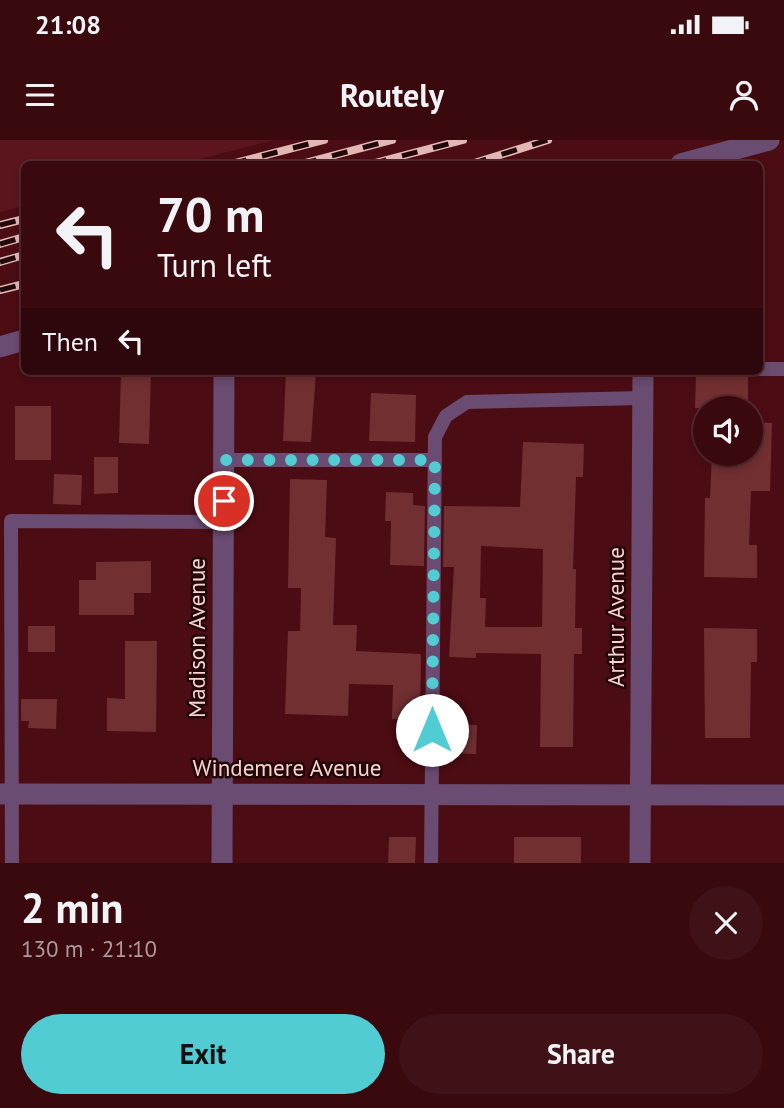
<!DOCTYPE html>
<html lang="en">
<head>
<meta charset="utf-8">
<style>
  body { margin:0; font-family:"PT Sans",sans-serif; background:#401217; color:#f1f3f6; height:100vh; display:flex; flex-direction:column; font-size:26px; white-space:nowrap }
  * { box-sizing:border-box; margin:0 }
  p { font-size:23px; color:#ab9a9e }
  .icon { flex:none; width:38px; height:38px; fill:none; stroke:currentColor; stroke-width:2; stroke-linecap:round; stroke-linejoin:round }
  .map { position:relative; height:723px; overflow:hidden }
  .sheet { display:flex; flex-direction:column; background:#39090e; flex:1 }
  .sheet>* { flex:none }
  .guide { position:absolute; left:21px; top:21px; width:742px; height:214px; border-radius:10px; box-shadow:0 4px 10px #0003,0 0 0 2px #532a2e; background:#39090e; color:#f1f3f6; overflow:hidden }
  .tools { position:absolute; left:693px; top:256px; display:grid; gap:14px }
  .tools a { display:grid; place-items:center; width:70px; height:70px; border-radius:50%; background:#39090e; box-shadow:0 4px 10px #0003,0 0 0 2px #532a2e; font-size:35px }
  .pin { position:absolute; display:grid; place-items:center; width:60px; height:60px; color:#fff; margin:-30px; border:4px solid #fff; border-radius:50%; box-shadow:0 2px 7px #0007 }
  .me { position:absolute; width:77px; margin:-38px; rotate:0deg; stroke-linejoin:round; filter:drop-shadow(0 0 5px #0008) }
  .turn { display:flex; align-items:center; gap:24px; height:147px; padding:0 21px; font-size:32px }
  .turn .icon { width:91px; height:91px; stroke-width:2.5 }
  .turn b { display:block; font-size:49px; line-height:60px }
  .then { display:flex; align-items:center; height:66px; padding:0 21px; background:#0003; gap:14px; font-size:26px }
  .round { display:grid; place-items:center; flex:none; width:74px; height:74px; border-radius:37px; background:#401217 }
  .head { display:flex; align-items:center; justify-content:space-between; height:119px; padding:0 21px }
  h1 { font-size:42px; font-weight:800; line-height:52px }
  .cta { display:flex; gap:14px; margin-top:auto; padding:14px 21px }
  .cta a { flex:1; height:80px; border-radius:42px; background:#51ccd3; color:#111; font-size:28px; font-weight:800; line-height:80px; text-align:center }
  .cta a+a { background:#401217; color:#f1f3f6 }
  .status { display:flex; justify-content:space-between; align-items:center; height:49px; padding:0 35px; background:#39090e; direction:ltr }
  .status svg { height:19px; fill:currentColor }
  header { display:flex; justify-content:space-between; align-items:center; height:91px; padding:0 21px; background:#39090e; font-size:32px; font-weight:800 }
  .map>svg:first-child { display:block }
  .built { fill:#5c151d }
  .building { fill:#712f32; fill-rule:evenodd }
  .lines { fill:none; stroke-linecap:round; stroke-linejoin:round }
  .lane { stroke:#6a4b71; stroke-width:14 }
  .street { stroke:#6a4b71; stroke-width:21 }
  .rail-casing { stroke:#e3b7b6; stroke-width:8 }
  .rail { stroke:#210708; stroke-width:5; stroke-dasharray:16; stroke-linecap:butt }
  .route { stroke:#51ccd3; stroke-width:12; stroke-dasharray:0 21.6 }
  .labels { text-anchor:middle; stroke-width:5; stroke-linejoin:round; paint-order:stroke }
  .street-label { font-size:23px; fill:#fad1cf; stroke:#210708 }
</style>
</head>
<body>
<div class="status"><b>21:08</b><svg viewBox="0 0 49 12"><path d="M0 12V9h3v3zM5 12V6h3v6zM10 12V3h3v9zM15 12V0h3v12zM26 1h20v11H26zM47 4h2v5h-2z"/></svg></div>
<header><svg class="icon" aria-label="menu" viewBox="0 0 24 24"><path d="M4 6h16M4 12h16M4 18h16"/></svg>Routely<svg class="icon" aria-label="person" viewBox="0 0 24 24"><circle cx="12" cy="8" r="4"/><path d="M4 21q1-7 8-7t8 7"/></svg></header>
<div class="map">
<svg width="784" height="723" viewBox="0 0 784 723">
  <rect width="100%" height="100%" fill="#4c0c13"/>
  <path class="built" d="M0 0H274L180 24H24V66L0 72Z"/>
  <g class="building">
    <path d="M286 231H316L311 302 283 301Z"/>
    <path d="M121 232 151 233 149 304 119 303Z"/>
    <path d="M696 235 748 236V268H695Z"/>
    <path d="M371 253 416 255 415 302 369 301Z"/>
    <rect x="15" y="266" width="36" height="54"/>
    <path d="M751 282 772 283 770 351H751L749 405H757V438L704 437 705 358H710L712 313H751Z"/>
    <path d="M523 302 584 304 583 337H576L573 429H576L575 488H582V514H574L573 607H540L541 514 476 513V518L449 517 454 427H443L444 366 520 367ZM481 406 543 409 542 487H485L486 458H480Z"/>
    <path d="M94 317H118V353L94 354Z"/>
    <path d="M54 334 82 335 81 365 53 364Z"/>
    <path d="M290 339 327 340 325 397 336 398 333 485H357L356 511 421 514 420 580 392 579 393 545 349 544 348 576 285 574 288 491H300L301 448H288Z"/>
    <path d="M386 352 413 353V365L425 366 424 426 390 425 391 381H385Z"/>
    <path d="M151 421V453H134V475H79V440H96V422Z"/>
    <rect x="28" y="486" width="27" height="26"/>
    <path d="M704 488 757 489V522H751L750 598H705Z"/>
    <path d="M125 501H157L156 592 107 591V558L125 559Z"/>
    <path d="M21 559H57L56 589 28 588 29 581H21Z"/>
    <path d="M449 584 477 585 476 614 448 613Z"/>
    <path d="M389 697H416L415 723H388Z"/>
    <rect x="514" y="697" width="67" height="26"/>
  </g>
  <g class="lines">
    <g class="lane">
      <path d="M760 229H784"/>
      <path d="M224 320H435"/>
      <path d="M12 723 11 381 224 382"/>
      <path d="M431 723 435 297 446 276 467 262 643 258"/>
    </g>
    <g class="street">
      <path d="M681 24 769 0"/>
      <path d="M0 207 24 200"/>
      <path d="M0 654 784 655"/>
      <path d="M222 723 224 231"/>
      <path d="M640 723 643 231"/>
    </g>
    <g class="rail-casing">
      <g id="rail">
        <path d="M231 24 324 0"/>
        <path d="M301 24 392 0"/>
        <path d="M371 24 463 0"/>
        <path d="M471 24 548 0"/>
        <path d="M0 85 24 79"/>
        <path d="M0 104 24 97"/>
        <path d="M0 122 24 115"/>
        <path d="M0 150 24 144"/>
      </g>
    </g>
    <use href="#rail" class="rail"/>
  </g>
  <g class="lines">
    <path class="route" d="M224 361V320H435L432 590"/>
  </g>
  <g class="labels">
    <g class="street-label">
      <text transform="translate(616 477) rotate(-90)" y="8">Arthur Avenue</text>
      <text transform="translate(197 498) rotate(-90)" y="8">Madison Avenue</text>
      <text x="287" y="636">Windemere Avenue</text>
    </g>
  </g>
</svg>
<div class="tools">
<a><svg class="icon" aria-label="sound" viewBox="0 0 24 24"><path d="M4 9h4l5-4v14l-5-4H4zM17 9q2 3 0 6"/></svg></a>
</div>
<div class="pin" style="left:224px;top:361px;background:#d93025"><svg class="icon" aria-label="arrive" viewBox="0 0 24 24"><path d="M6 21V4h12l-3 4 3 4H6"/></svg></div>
<svg class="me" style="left:432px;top:590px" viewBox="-20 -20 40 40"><circle r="19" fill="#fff"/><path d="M0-13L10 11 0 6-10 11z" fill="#51ccd3"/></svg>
<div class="guide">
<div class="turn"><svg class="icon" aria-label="left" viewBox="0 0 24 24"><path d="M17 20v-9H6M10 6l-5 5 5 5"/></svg><div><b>70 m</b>Turn left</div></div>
<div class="then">Then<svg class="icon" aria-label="left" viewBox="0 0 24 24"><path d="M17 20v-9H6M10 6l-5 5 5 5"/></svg></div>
</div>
</div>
<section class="sheet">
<div class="head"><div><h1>2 min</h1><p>130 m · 21:10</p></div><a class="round"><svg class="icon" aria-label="close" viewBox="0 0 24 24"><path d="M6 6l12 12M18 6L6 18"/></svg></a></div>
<div class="cta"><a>Exit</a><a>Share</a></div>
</section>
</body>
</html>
